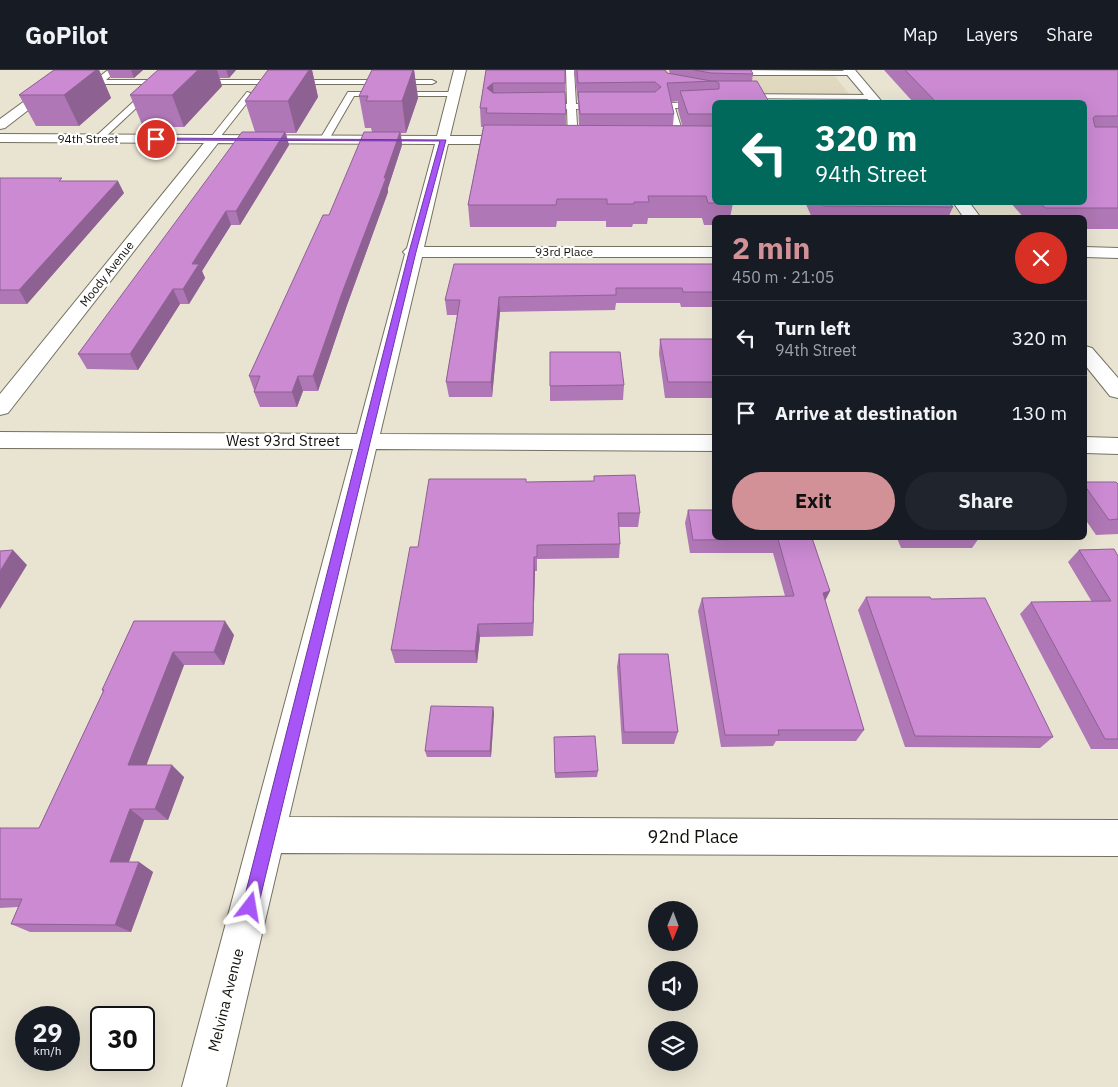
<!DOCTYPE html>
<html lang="en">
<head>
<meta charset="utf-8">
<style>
  body { margin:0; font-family:"IBM Plex Sans",sans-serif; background:#20242c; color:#f1f3f6; height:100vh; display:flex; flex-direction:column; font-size:19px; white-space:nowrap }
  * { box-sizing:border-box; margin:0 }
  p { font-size:16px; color:#9ea1a6 }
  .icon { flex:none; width:28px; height:28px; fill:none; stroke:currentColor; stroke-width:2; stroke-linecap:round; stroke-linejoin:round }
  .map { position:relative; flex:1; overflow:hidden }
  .sheet { position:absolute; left:712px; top:145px; width:375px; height:325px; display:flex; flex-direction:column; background:#171b24; border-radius:8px; box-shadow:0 5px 20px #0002 }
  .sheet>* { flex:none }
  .guide { position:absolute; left:712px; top:30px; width:375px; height:105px; border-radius:8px; box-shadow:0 5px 20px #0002; background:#00695c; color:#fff; overflow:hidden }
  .needle { width:32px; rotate:181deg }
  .buttons { position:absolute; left:648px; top:831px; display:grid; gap:10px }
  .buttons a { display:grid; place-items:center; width:50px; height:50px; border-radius:50%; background:#171b24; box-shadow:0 5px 20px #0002; font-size:25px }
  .speed { position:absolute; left:15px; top:936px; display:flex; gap:10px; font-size:25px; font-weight:700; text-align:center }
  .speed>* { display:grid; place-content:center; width:65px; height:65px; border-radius:50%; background:#171b24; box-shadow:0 5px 20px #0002; line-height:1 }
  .speed small { font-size:12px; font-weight:400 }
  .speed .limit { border:2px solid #111; border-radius:8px; background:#fff; color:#111 }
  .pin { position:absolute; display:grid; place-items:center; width:42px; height:42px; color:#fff; margin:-21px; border:2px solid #fff; border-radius:50%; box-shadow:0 1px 5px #0007 }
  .me { position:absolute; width:55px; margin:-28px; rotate:14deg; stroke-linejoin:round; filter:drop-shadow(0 0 4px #0008) }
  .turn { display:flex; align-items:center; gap:18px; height:105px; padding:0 20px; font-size:22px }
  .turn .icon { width:65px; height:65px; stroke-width:2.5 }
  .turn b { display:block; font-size:35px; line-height:42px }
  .round { display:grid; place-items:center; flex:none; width:52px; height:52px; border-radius:26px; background:#20242c }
  .summary { display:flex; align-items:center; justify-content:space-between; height:85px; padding:0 20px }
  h1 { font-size:30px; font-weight:700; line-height:38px; color:#d29196 }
  .button { display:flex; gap:10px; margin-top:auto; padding:10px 20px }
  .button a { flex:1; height:58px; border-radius:30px; background:#d29196; color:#111; font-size:20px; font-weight:700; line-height:58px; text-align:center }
  .button a+a { background:#20242c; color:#f1f3f6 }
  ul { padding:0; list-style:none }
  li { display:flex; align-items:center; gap:15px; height:75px; padding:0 20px; border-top:1px solid #363941 }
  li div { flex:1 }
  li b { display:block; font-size:19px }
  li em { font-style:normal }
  header { display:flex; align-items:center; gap:30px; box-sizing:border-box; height:70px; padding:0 25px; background:#171b24; border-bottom:1px solid #363941 }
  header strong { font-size:24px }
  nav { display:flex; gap:28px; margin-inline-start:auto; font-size:18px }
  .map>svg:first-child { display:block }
  .built { fill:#e0d9c0 }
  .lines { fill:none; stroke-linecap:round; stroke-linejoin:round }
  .lane-casing { stroke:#757161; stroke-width:2 }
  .street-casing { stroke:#757161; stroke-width:2 }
  .lane { fill:#fff; fill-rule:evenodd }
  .street { fill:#fff; fill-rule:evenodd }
  .wall { fill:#af77b5; fill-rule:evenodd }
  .shaded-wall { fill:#8e6193 }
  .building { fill:#cb8ad2; stroke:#8e6193 }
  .route { fill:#a855f7; stroke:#6d37a1 }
  .labels { text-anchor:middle; stroke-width:4.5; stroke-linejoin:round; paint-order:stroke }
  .far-street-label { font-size:12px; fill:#13110b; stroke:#fff }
  .street-label { font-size:15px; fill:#13110b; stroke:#fff }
  .near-street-label { font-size:18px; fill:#13110b; stroke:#fff }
</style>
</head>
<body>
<header>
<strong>GoPilot</strong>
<nav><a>Map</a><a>Layers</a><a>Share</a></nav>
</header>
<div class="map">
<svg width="1118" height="1017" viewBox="0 0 1118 1017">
  <rect width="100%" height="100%" fill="#e9e4d2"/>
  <path class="built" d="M654 0H830L853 29 658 28Z"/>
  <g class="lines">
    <g class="lane-casing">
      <g id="lane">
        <path d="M108 0H117L106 10H432L436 12 432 14H95V10Z"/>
        <path d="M566 0H574L576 34 602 33 606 36 602 39H576L578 70 573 73 568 70 567 39 542 40 538 37 542 34H567Z"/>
        <path d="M732 0 851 1 855 3 851 5H737Z"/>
        <path d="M144 22 151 24 101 71H95V67Z"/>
        <path d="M247 22 254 24 217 71H211V67Z"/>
        <path d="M348 22H375L379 24 375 26H354L328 71H322L320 69Z"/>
        <path d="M410 22H454L458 24 454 26H410Z"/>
        <path d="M737 24 871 25 875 27 871 29 740 28H737Z"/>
        <path d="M715 32V38H675L685 70 677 72 667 33Z"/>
      </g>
    </g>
    <g class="street-casing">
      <g id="street">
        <path d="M67 0H80L5 58 0 59V49Z"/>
        <path d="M454 0H466L450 66H518L525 70 518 74H448L424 177H715V187H422L380 364 715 365V381L376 379 289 747 1118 750V786L281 783 226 1017H182L353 379 0 378V362L357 364 405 184 403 182 407 178 435 74 218 73 8 343 0 345V324L204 73 0 72V64L437 66Z"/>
        <path d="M843 0H855L882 32H870Z"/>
        <path d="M953 132H969L981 148H964Z"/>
        <path d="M1085 177 1118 178V188L1085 187Z"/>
        <path d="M1085 276 1092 278 1118 308V328L1110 326 1085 295Z"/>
        <path d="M1085 367 1118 368V384L1085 383Z"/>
      </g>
    </g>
    <use href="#lane" class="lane"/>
    <use href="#street" class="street"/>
  </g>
  <g class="wall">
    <path d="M54 0H99L111 28 79 56H36L19 25Z"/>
    <path d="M107 0H143L134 8H111Z"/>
    <path d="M158 0H236L229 8H219L222 16 184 57H143L130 25Z"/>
    <path d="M268 0H312L318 27 296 63H286L289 75 240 155H231L202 201 205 208 189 234H180L138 300 87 299 78 284 255 62 245 31Z"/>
    <path d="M372 0H414L418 28 406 63H401L402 75 388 118V122L346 238 318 321H303L297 337H260L254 322V320L249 306 372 62 371 58H365L359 26Z"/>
    <path d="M486 0H565L566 55H579L578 32 574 0H665L667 3 670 4 669 0H751L753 4 752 11 715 32V132L733 133 730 148H715V155H704L702 148H648L647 154H633L632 157H606V151H557L556 157H470L468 135 483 57H481L480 38ZM678 31V40L682 55H673L674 44 671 32Z"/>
    <path d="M884 0H1118V159H1085V148H1024L1010 132H1085V32H913Z"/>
    <path d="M0 108 64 111 124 123 27 234H0Z"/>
    <path d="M805 132H949L953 137 948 148H812Z"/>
    <path d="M715 194V237H681L680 233H616L615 240 500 242 492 327H449L446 312 457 245H447L445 230Z"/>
    <path d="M660 269H715V328H665L659 284Z"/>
    <path d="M550 282 624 315 623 330 550 331Z"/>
    <path d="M594 406 640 443 638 457H619L620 474 619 488 537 489V501H535L533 566 480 567 477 593H395L391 580 418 477 526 412 594 411Z"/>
    <path d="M715 406V436L712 420Z"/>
    <path d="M1085 412 1118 414V464L1096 465 1085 449Z"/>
    <path d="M688 440 812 468 830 521 825 531 864 660 856 671H776L773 676 721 677 698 541 702 528 785 526 773 483H690L685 453Z"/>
    <path d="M897 468H979L972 478H901Z"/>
    <path d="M1079 480 1118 486V679H1091L1020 544 1031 532H1092L1068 492Z"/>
    <path d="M866 527 931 529 1053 667 1040 678 905 677 858 540Z"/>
    <path d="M134 551 234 565 224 595H184L146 695 184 707 168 750H144L129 792H139L153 802 131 862H30L11 854 18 837 0 838V758H39L103 622 102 620Z"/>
    <path d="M619 584 678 662 674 674H622L617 597Z"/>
    <path d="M493 637 494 643 491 687H427L425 681Z"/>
    <path d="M554 667 598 701 597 707 555 708Z"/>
  </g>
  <g class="shaded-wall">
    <path d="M96 0H99L111 28 79 56 64 25Z"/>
    <path d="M131 0H143L134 8Z"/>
    <path d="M198 0H217L222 16 184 57 172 25Z"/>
    <path d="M226 0H236L229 8Z"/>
    <path d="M309 0H312L318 27 296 63 288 31Z"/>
    <path d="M413 0H414L418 28 406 63 402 31Z"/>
    <path d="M493 13 494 32 487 18Z"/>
    <path d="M285 62 289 75 240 155 236 141Z"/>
    <path d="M400 62 402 75 388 118V122L346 238 318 321 313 306 342 223Z"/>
    <path d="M118 111 124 123 27 234 19 220Z"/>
    <path d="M226 141 231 155 202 201 205 208 189 234 183 219 192 194Z"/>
    <path d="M173 219 180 234 138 300 130 284Z"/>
    <path d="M499 227 500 242 492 327 491 312Z"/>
    <path d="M298 306 303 321 297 337 292 322Z"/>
    <path d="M13 480 27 495 0 539V501Z"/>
    <path d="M534 487 535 501 533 566V553Z"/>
    <path d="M830 521 823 534V523Z"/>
    <path d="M225 551 234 565 224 595 214 582Z"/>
    <path d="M478 554 480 567 477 593 475 581Z"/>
    <path d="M173 582 184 595 142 707 128 695Z"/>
    <path d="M493 637 494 643 491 687 490 681Z"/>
    <path d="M172 695 184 707 168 750 155 739Z"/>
    <path d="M130 739 144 750 125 802 110 792Z"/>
    <path d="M139 792 153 802 131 862 115 855Z"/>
  </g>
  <g class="building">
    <path d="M54 0H96L64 25H19Z"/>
    <path d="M158 0H198L172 25H130Z"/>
    <path d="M268 0H309L288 31H245Z"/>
    <path d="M372 0H413L402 31H366L368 26H359Z"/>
    <path d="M486 0H565V13H493L487 18 493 23 565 22 566 44 486 43 487 38H480Z"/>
    <path d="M577 0H665L667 3 711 11H757L769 32H715V44H688L680 21 719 19V13L715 11 667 13 674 44H580L578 22H655L661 17 655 12 578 13Z"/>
    <path d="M694 0H751L753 4 711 3Z"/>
    <path d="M905 0H1118V46H1095L1093 48 1095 57H1118V138H1045L1040 132H1085V32H936Z"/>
    <path d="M484 55 715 56V132L733 133H708L706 126H648L649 132H634V134H607V129H557L556 135H468Z"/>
    <path d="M242 62H285L236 141H226L192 194H199L183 219H173L130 284H78Z"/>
    <path d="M364 62H400L384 108H386L342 223 313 306H298L292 322H254L260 306H249L323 145H329Z"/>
    <path d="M0 108H62L59 111H118L19 220H0Z"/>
    <path d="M822 132H949L953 137 824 136Z"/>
    <path d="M454 194H715V222H683L682 218H616V225L499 227 491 312H446L460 230H445Z"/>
    <path d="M660 269H715V312H668Z"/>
    <path d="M550 282H620L624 315 550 316Z"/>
    <path d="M635 405 640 443H618L620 474 537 475V487H534L533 553 478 554 475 581 391 580 410 477H418L429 409H526V412L594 411V406Z"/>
    <path d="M1085 412H1116L1118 414V449L1109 450 1085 416Z"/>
    <path d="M688 440H715V468H812L830 521 823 523 864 660H778L779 665H725L702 528 794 526 778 469 693 470Z"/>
    <path d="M1114 479 1118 486V669H1105L1031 532 1111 531 1079 480Z"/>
    <path d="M13 480 0 501V481Z"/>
    <path d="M866 527H930L931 529 985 528 1053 667 915 666Z"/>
    <path d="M134 551H225L214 582H173L128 695H172L155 739H130L110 792H139L115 855 11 854 22 829H0V758H39L104 620H102Z"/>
    <path d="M619 584H668L678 662H624Z"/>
    <path d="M431 636 493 637 490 681H425Z"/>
    <path d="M595 666 598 701 555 703 554 667Z"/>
  </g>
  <path class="route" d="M154 68 446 70 416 182 258 837 255 842 250 845 244 842 242 837 409 182 440 71 156 70Z"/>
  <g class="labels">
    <g class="far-street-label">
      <text x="88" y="73">94th Street</text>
      <text x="564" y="186">93rd Place</text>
      <text transform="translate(107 204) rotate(-52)" y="4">Moody Avenue</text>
    </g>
    <g class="street-label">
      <text x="283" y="376">West 93rd Street</text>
      <text transform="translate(226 930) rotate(-76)" y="5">Melvina Avenue</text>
    </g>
    <g class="near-street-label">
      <text x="693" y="773">92nd Place</text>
    </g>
  </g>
</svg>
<div class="buttons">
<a><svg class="needle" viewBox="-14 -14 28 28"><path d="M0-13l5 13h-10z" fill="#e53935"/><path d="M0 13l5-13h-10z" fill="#9ea1a6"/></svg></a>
<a><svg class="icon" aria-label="sound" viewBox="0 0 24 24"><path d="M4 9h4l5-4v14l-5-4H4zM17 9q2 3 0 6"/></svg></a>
<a><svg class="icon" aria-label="layers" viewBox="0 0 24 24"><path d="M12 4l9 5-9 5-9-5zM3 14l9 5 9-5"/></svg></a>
</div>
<div class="speed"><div>29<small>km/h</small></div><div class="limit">30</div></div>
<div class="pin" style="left:156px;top:69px;background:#d93025"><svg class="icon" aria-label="arrive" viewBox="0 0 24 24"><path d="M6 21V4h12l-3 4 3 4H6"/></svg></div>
<svg class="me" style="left:250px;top:837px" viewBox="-20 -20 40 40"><path d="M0-17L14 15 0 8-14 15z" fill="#a855f7" stroke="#fff" stroke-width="4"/></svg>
<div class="guide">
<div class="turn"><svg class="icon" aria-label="left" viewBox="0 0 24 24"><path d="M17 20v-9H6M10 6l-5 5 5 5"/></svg><div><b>320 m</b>94th Street</div></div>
</div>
<section class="sheet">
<div class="summary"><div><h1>2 min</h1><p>450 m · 21:05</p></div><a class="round" style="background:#d93025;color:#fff"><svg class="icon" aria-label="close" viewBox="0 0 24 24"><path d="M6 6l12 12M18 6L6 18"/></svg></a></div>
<ul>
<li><svg class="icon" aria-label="left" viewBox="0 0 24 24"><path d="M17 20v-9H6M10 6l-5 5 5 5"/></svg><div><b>Turn left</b><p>94th Street</p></div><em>320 m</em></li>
<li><svg class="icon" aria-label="arrive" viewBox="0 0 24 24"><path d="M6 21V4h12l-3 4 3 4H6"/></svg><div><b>Arrive at destination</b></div><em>130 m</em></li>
</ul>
<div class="button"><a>Exit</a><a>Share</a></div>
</section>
</div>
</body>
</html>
